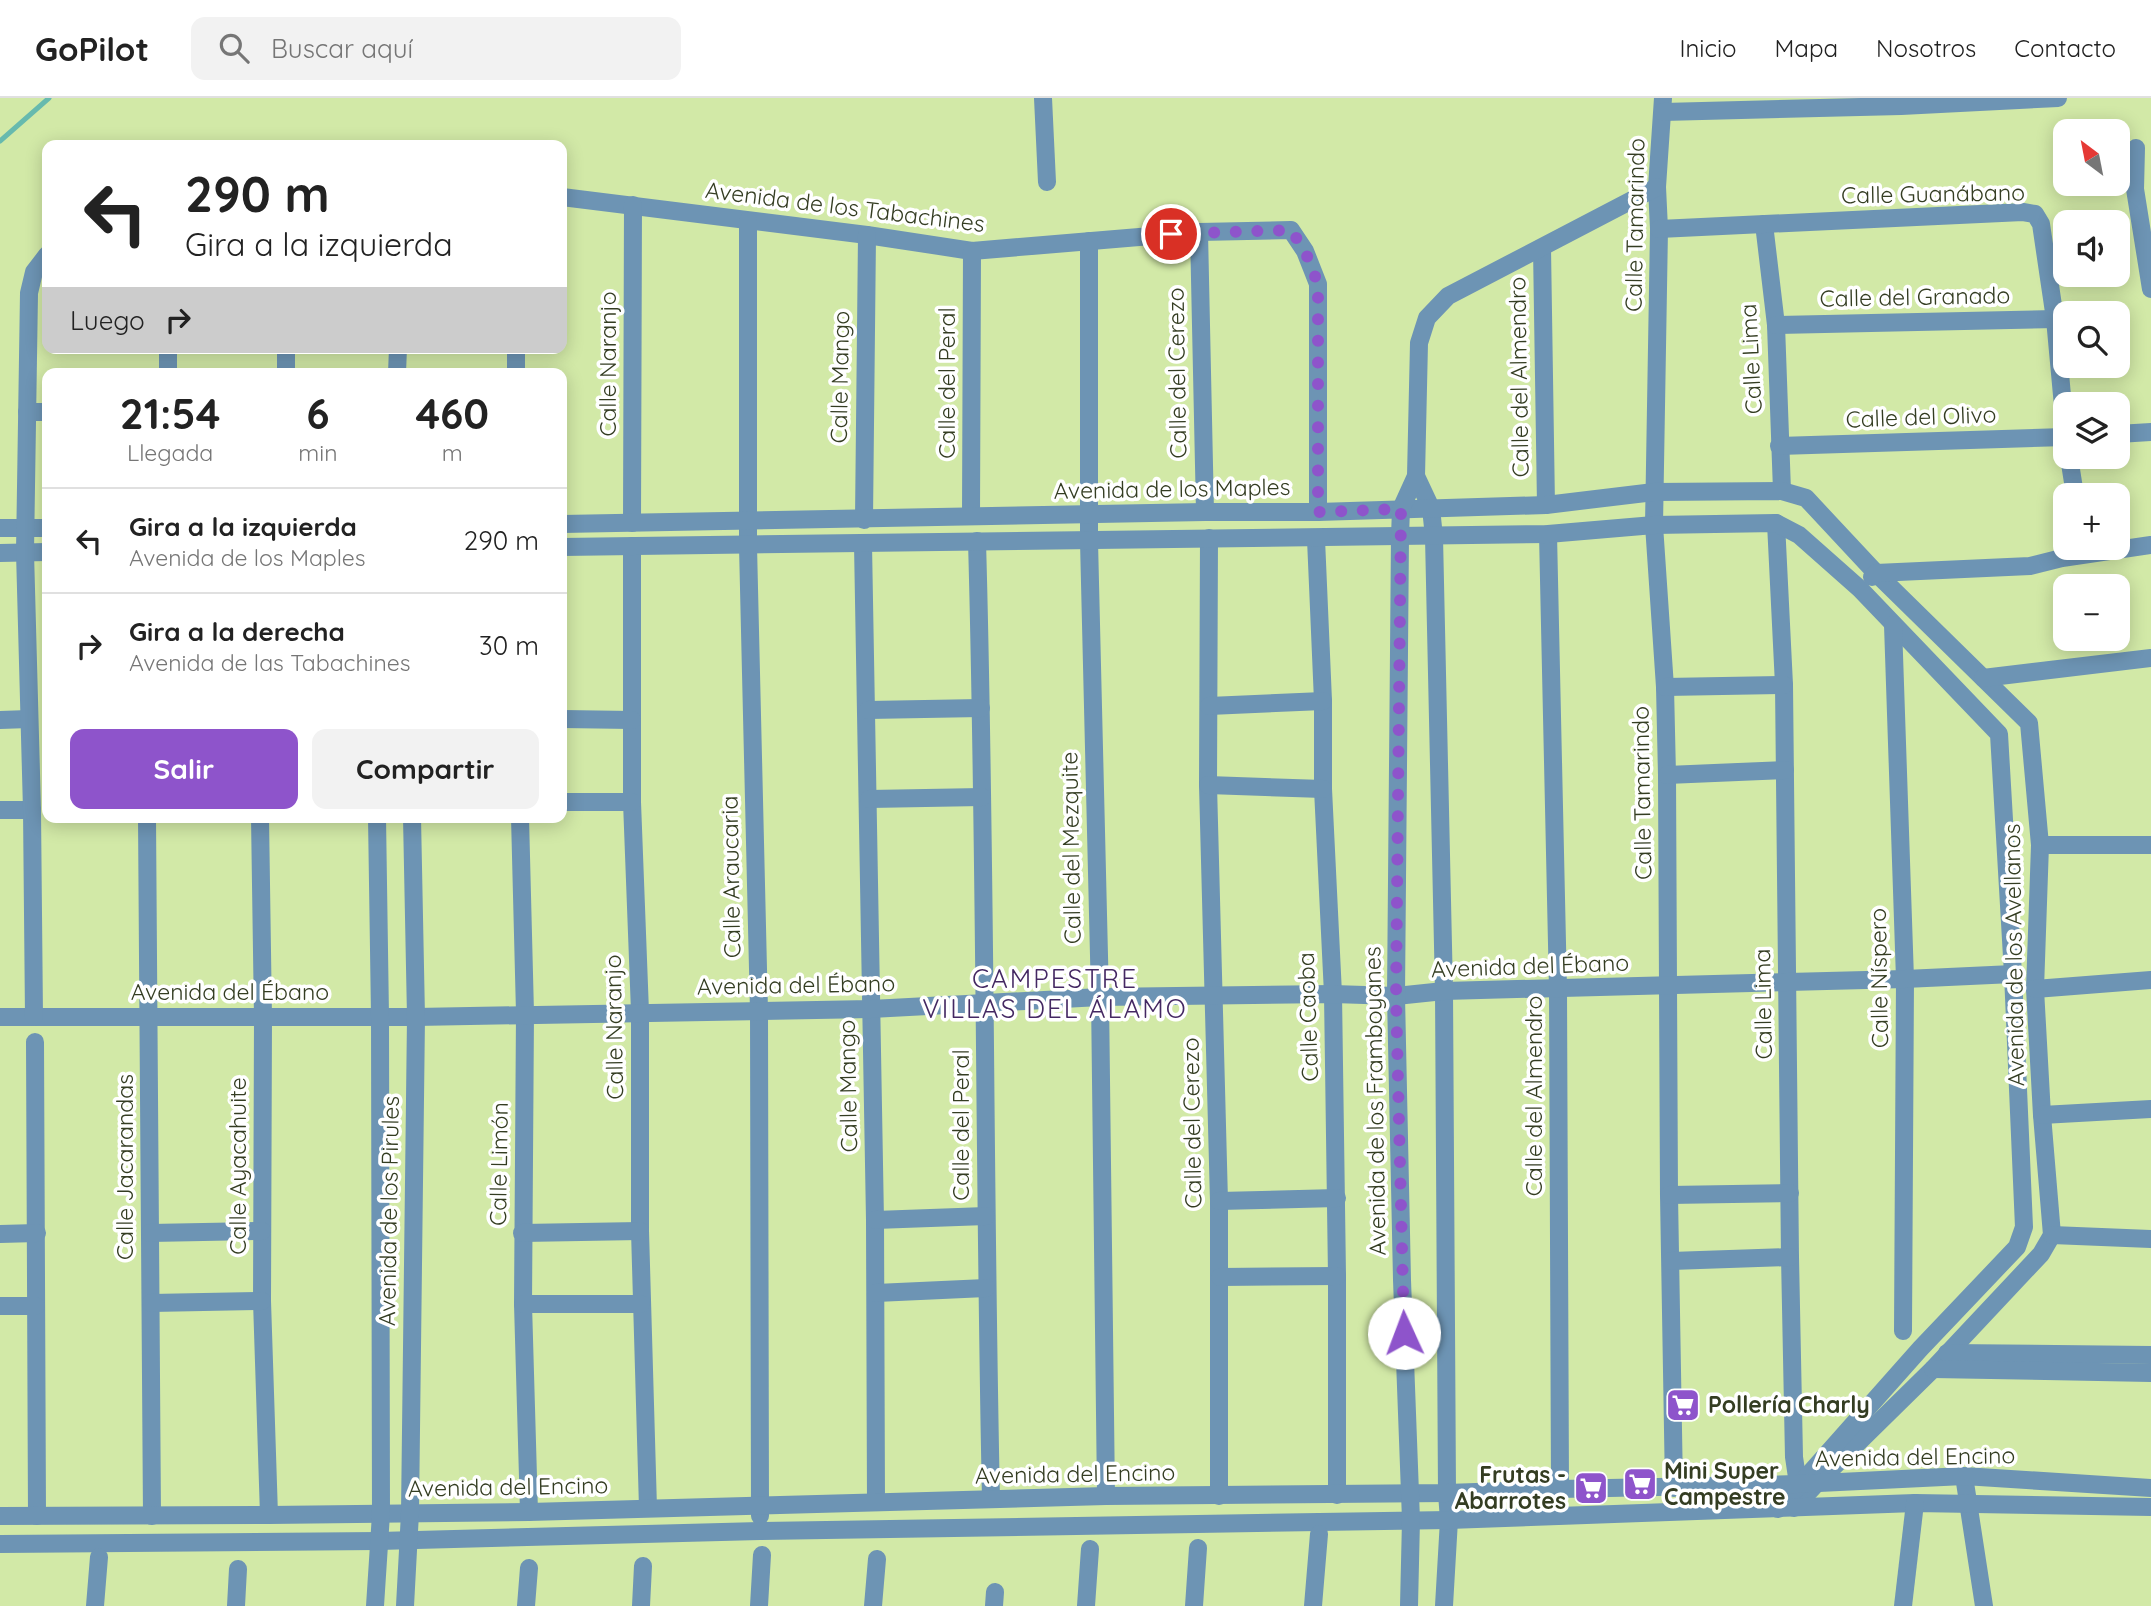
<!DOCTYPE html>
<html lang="es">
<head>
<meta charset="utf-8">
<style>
  body { margin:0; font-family:Quicksand,sans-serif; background:#f2f2f2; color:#222; height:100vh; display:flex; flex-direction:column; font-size:26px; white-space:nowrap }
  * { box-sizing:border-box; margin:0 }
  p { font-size:23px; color:#767676 }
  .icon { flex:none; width:38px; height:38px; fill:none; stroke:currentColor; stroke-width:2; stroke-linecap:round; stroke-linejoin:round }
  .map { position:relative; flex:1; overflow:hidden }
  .drawer { position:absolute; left:42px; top:270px; width:525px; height:455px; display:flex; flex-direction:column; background:#fff; border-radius:14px; box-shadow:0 4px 18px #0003 }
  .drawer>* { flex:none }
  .top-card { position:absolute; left:42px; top:42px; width:525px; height:214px; border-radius:14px; box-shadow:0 4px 18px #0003; background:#fff; color:#222; overflow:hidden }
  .needle { width:46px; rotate:328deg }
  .buttons { position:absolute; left:2053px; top:21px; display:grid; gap:14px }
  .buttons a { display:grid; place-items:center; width:77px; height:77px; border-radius:14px; background:#fff; box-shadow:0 4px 18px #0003; font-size:35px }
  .pin { position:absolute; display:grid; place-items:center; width:60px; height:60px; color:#fff; margin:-30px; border:4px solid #fff; border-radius:50%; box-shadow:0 2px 7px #0007 }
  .me { position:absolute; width:77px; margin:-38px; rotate:358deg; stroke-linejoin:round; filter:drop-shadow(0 0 5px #0008) }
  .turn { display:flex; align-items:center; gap:24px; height:147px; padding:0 28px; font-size:32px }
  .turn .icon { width:91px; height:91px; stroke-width:2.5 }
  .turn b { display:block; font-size:49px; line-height:60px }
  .then { display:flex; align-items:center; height:66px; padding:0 28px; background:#0003; gap:14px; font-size:26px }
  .eta { display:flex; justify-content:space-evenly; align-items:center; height:119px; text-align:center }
  .eta b { font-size:42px; font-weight:700; line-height:49px }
  .primary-button { display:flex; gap:14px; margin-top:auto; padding:14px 28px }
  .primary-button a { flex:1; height:80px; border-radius:14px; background:#8e54cb; color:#fff; font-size:28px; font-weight:700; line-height:80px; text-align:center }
  .primary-button a+a { background:#f2f2f2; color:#222 }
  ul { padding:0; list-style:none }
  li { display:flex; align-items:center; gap:21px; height:105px; padding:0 28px; border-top:2px solid #e0e0e0 }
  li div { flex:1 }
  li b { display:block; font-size:26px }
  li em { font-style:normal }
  header { display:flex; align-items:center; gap:42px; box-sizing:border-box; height:98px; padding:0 35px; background:#fff; border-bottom:2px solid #e0e0e0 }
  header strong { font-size:33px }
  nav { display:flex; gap:38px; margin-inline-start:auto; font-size:24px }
  .search { width:490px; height:63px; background:#f2f2f2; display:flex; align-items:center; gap:18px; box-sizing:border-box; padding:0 24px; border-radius:14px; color:#767676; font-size:26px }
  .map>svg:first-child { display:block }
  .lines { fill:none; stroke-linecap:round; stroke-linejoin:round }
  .stream { stroke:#67baae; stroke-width:5 }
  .minor { stroke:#6d94b4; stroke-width:18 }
  .route { stroke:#8e54cb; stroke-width:12; stroke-dasharray:0 21.6 }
  .labels { text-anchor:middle; stroke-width:7; stroke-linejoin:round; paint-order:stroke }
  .street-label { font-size:23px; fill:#343d22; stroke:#fff }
  .poi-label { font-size:23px; font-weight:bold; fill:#343d22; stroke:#fff; text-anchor:start }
  .quarter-label { font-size:26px; letter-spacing:2px; fill:#442862; stroke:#fff }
</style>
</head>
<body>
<header>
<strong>GoPilot</strong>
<div class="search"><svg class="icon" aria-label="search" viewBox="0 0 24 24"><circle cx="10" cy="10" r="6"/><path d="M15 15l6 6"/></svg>Buscar aquí</div>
<nav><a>Inicio</a><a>Mapa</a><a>Nosotros</a><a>Contacto</a></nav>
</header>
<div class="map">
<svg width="2151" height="1508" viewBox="0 0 2151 1508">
  <rect width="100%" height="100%" fill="#d2e9a7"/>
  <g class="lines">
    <path class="stream" d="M0 43 49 0"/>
    <g class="minor">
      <path d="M1043 0 1047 84"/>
      <path d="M1663 0 1657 89 1659 131 1654 427 1665 589 1667 677 1669 1097 1674 1390"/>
      <path d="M1663 14 1901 8 2058 0"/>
      <path d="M2136 50 2135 91 2151 191"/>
      <path d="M562 99 867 137 972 153 1199 134 1291 132 1305 153 1318 186V414"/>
      <path d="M748 123V448L759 913 760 1418"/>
      <path d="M1764 126 1776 227 1782 393"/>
      <path d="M1659 131 2023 114 2035 116 2041 126 2055 221 2065 330"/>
      <path d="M1199 134 1205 414"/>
      <path d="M1089 143V443L1100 899 1106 1398"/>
      <path d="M1542 150 1546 407"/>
      <path d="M1776 227 2055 221"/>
      <path d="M286 250V275"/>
      <path d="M168 275V250"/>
      <path d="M397 275 398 250"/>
      <path d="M516 275V250"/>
      <path d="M27 314H47"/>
      <path d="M2118 336 2151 334"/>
      <path d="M1779 348 2065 339"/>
      <path d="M2069 359 2075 397"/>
      <path d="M1416 378 1431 410 1434 439 1444 893 1447 1395 1449 1422 1444 1508"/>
      <path d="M971 418 972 153"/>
      <path d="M864 422 867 137"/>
      <path d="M632 425 633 107"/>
      <path d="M1776 425 1784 587 1790 1159 1794 1359 1798 1386"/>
      <path d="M562 426 1205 414H1318L1546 407 1654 394 1782 393 1806 400 1876 475 2029 625 2040 747 2035 891 2042 1017 2052 1137 2041 1156 1933 1271 1817 1385 1794 1410"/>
      <path d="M0 430H47"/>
      <path d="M1548 436 1558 891 1560 1391"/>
      <path d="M1209 440 1208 687 1219 1103V1398"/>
      <path d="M1316 441 1323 603V691L1333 896 1337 1178V1397"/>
      <path d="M977 443C986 762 984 1082 991 1401"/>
      <path d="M863 446 875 1122 876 1404"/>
      <path d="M632 448V704L640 914V1133L648 1410"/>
      <path d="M562 449 1548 436 1654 427 1776 425 1799 437 1860 491 1999 636 2013 876 2024 1129 2017 1149 1920 1251 1778 1411"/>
      <path d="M0 455 47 454"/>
      <path d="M1872 479 1876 475 2030 468 2062 460 2151 447"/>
      <path d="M1893 527 1905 881 1903 1233"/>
      <path d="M1983 580 2151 560"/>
      <path d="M1665 589 1784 587"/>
      <path d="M1209 608 1323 603"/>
      <path d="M868 612 981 610"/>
      <path d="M562 621 632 622"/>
      <path d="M0 622 29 621"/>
      <path d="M1667 677 1785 672"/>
      <path d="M1208 687 1323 691"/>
      <path d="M869 701 982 699"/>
      <path d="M562 704H632"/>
      <path d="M0 712H32"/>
      <path d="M147 719 152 1418"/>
      <path d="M260 719 263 920 262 1203 269 1417"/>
      <path d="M520 719 525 915 523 1206 529 1414"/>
      <path d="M2040 747H2151"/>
      <path d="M2035 891 2151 882"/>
      <path d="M0 919H416L871 911 1100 899 1333 896 1396 898 1444 893 1905 881 2013 876"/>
      <path d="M34 919 32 712 25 454 29 195 34 174 47 157"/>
      <path d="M35 944 37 1418"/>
      <path d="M2042 1017 2151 1011"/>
      <path d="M1669 1097 1790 1095"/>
      <path d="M1219 1103 1337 1100"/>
      <path d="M875 1122 986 1118"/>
      <path d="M150 1135 262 1133"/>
      <path d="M522 1135 640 1133"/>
      <path d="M0 1136 37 1135"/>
      <path d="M2052 1137 2151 1141"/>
      <path d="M1671 1163 1790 1159"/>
      <path d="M1220 1179 1337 1178"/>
      <path d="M876 1195 986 1190"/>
      <path d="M151 1205 262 1203"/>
      <path d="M523 1206H641"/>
      <path d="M0 1208H36"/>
      <path d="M1947 1255 2151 1257"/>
      <path d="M1933 1271 2151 1275"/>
      <path d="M1964 1378 1984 1508"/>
      <path d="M0 1418 269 1417 529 1414 1106 1398 1447 1395 1560 1391 1798 1386 1964 1378 2151 1390"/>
      <path d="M0 1446 379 1443 760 1433 1449 1422 1915 1405 2151 1409"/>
      <path d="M95 1508 99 1459"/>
      <path d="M236 1508 238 1471"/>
      <path d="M375 1508 381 1416 380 918 377 719"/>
      <path d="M405 1508 410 1415 416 919 412 719"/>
      <path d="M526 1508 529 1470"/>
      <path d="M641 1508 643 1468"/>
      <path d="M759 1508 762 1457"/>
      <path d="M873 1508 877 1461"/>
      <path d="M994 1508 995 1494"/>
      <path d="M1086 1508 1090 1451"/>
      <path d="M1194 1508 1198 1450"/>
      <path d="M1313 1508 1319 1436"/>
      <path d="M1409 1508 1411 1422 1402 1182 1396 898 1400 438 1401 411 1416 378 1419 245 1427 220 1448 198 1657 89"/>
      <path d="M1903 1508 1915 1405"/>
    </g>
  </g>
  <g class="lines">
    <path class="route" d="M1171 136 1291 132 1305 153 1318 186V414L1401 411 1396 898 1404 1235"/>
  </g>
  <defs>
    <g id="supermarket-square" transform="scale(1.75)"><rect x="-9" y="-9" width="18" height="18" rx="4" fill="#8e54cb" stroke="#fff"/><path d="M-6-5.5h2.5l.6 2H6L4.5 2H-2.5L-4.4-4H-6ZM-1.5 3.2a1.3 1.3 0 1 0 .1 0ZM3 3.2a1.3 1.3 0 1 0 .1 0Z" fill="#fff"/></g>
  </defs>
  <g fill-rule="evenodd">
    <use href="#supermarket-square" x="1683" y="1307"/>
    <use href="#supermarket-square" x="1640" y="1386"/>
    <use href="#supermarket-square" x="1591" y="1390"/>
  </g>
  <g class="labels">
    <g class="street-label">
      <text transform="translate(1933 96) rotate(-1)" y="8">Calle Guanábano</text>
      <text transform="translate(845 109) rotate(7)" y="8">Avenida de los Tabachines</text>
      <text transform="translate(1635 127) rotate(-89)" y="8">Calle Tamarindo</text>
      <text transform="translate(1915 199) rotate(-1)" y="8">Calle del Granado</text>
      <text transform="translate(1751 261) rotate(-93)" y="8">Calle Lima</text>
      <text transform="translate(608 266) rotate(-90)" y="8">Calle Naranjo</text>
      <text transform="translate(1177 275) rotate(-91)" y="8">Calle del Cerezo</text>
      <text transform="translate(840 279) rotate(-89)" y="8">Calle Mango</text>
      <text transform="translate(1519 279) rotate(-91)" y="8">Calle del Almendro</text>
      <text transform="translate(947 285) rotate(-90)" y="8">Calle del Peral</text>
      <text transform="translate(1921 319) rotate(-2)" y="8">Calle del Olivo</text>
      <text transform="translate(1172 391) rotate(-1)" y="8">Avenida de los Maples</text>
      <text transform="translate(1642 695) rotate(-91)" y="8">Calle Tamarindo</text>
      <text transform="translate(1071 750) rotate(-91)" y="8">Calle del Mezquite</text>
      <text transform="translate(731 779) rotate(-91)" y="8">Calle Araucaria</text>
      <text transform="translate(2014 857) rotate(-91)" y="8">Avenida de los Avellanos</text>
      <text transform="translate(1530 868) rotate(-2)" y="8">Avenida del Ébano</text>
      <text transform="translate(1879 880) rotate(-91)" y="8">Calle Níspero</text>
      <text transform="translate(796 887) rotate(-1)" y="8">Avenida del Ébano</text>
      <text x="230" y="902">Avenida del Ébano</text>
      <text transform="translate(1763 906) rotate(-91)" y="8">Calle Lima</text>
      <text transform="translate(1308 919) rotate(-92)" y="8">Calle Caoba</text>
      <text transform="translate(614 929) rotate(-91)" y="8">Calle Naranjo</text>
      <text transform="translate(848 988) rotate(-91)" y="8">Calle Mango</text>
      <text transform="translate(1534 998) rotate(-90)" y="8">Calle del Almendro</text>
      <text transform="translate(1375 1003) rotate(-91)" y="8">Avenida de los Framboyanes</text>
      <text transform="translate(1192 1025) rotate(-91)" y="8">Calle del Cerezo</text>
      <text transform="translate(961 1027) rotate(-90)" y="8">Calle del Peral</text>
      <text transform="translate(499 1066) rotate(-89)" y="8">Calle Limón</text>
      <text transform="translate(238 1068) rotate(-90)" y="8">Calle Ayacahuite</text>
      <text transform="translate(125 1069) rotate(-90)" y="8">Calle Jacarandas</text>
      <text transform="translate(389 1113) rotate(-89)" y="8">Avenida de los Pirules</text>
      <text transform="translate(1915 1359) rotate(-1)" y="8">Avenida del Encino</text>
      <text transform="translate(1075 1376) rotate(-1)" y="8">Avenida del Encino</text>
      <text transform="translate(508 1389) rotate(-1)" y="8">Avenida del Encino</text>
    </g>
    <g class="poi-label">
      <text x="1708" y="1315">Pollería Charly</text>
      <text x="1664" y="1381">Mini Super<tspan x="1664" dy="26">Campestre</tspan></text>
      <text x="1566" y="1385" text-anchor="end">Frutas -<tspan x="1566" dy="26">Abarrotes</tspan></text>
    </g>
    <g class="quarter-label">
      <text x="1055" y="890">CAMPESTRE<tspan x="1055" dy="30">VILLAS DEL ÁLAMO</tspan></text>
    </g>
  </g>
</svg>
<div class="buttons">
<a><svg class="needle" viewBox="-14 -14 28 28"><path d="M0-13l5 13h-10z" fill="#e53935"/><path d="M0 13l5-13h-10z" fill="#767676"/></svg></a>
<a><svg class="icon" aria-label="sound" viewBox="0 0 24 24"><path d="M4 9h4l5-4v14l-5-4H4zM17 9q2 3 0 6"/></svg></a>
<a><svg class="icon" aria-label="search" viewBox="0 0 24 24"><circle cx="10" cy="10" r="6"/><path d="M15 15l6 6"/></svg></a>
<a><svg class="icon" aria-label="layers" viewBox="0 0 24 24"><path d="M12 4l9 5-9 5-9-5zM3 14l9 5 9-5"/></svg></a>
<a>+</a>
<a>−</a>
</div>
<div class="pin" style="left:1171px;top:136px;background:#d93025"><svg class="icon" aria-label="arrive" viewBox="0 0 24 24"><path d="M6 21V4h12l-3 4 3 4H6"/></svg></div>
<svg class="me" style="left:1404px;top:1235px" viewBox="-20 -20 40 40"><circle r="19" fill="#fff"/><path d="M0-13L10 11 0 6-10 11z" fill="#8e54cb"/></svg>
<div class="top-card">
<div class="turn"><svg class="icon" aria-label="left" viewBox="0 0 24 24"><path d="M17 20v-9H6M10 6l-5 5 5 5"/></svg><div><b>290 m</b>Gira a la izquierda</div></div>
<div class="then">Luego<svg class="icon" aria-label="right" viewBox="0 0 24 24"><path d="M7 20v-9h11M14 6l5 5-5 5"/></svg></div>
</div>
<section class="drawer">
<div class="eta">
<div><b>21:54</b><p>Llegada</p></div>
<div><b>6</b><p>min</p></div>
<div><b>460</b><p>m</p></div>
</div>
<ul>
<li><svg class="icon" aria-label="left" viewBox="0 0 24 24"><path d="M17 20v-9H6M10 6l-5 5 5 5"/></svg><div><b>Gira a la izquierda</b><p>Avenida de los Maples</p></div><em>290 m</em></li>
<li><svg class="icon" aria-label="right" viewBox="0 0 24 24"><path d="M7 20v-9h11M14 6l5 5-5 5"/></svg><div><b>Gira a la derecha</b><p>Avenida de las Tabachines</p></div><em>30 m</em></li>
</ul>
<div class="primary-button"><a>Salir</a><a>Compartir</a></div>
</section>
</div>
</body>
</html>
